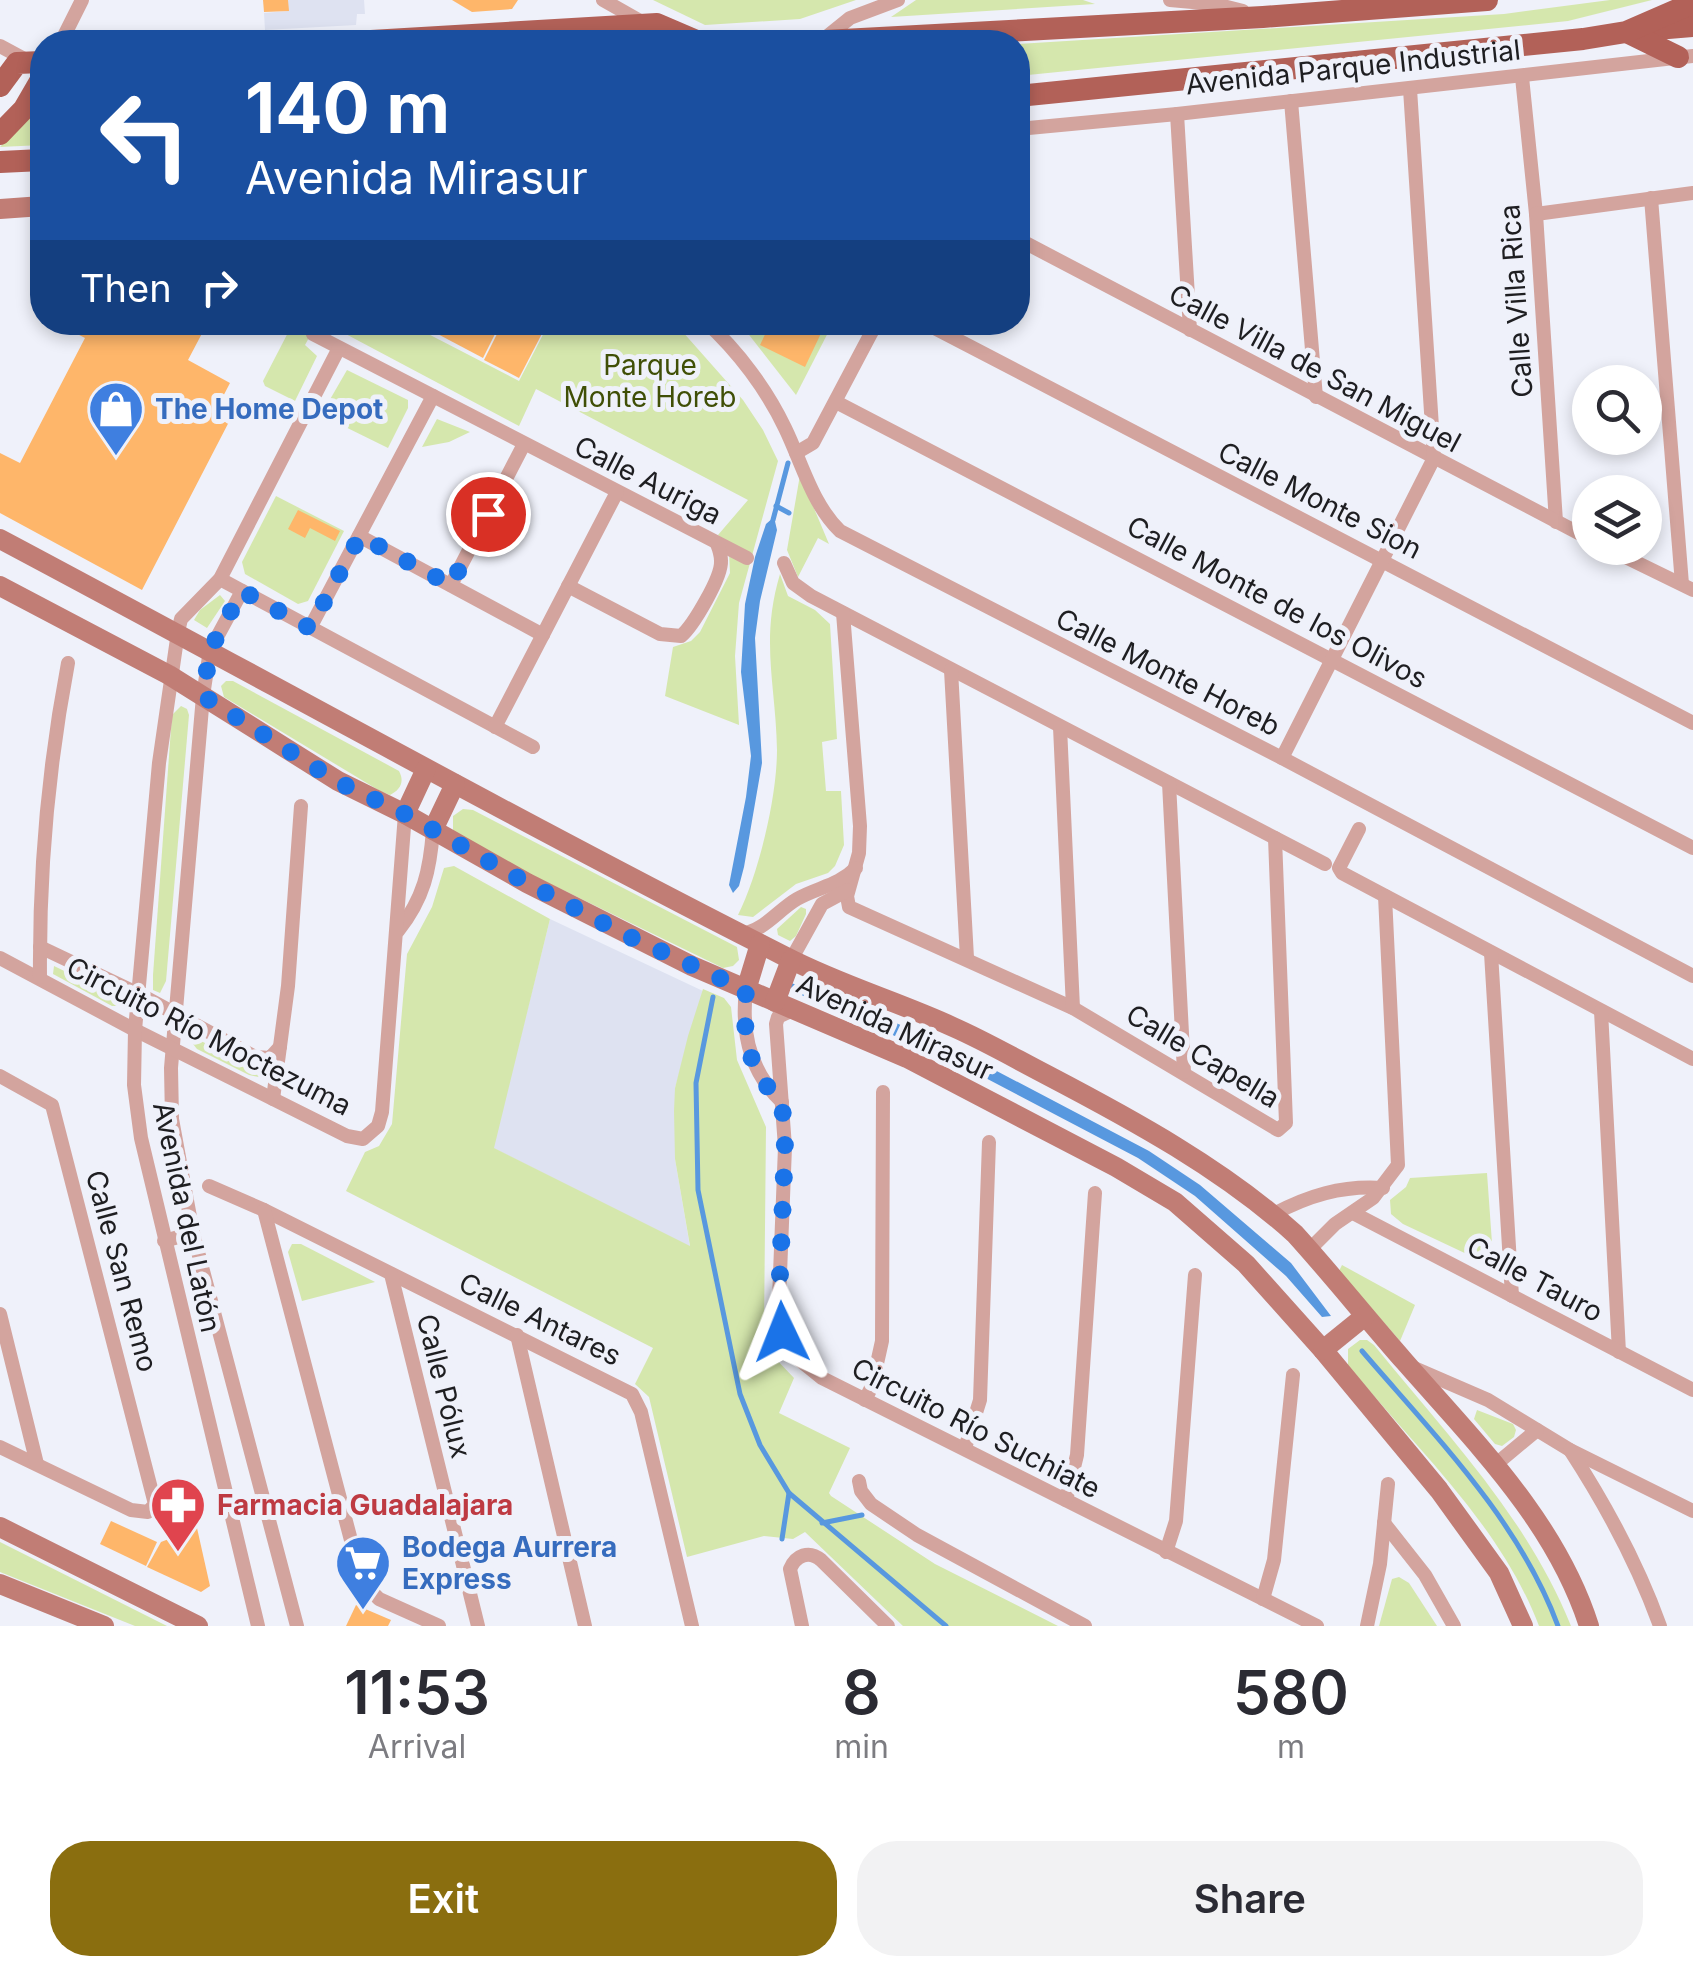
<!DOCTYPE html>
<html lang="en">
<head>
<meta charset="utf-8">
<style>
  body { margin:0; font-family:Inter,sans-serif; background:#f2f2f3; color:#2b2b33; height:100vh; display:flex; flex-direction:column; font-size:38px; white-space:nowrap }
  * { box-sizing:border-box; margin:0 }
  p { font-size:32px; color:#7c7c81 }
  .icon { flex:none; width:55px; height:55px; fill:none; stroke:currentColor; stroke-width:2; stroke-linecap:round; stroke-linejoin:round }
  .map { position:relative; height:1626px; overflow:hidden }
  .side { display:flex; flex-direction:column; background:#fff; flex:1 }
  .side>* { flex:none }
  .top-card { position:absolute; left:30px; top:30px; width:1000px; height:305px; border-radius:40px; box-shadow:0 5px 15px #0003; background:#1a4fa0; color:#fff; overflow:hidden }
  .buttons { position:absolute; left:1572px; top:365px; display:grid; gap:20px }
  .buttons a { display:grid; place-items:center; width:90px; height:90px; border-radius:50%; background:#fff; box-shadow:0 5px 15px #0003; font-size:50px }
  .pin { position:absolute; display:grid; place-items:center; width:85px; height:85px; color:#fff; margin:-42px; border:5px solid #fff; border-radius:50%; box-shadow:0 2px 10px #0007 }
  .me { position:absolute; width:110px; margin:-55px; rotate:358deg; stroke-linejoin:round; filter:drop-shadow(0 0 8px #0008) }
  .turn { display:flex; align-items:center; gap:35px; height:210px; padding:0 50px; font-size:45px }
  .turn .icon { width:130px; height:130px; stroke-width:2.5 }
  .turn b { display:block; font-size:70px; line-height:85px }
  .then { display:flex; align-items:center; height:95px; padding:0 50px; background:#0003; gap:20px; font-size:38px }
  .eta { display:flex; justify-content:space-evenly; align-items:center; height:170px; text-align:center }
  .eta b { font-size:60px; font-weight:600; line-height:70px }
  .primary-button { display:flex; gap:20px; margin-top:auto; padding:20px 50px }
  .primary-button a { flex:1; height:115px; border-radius:40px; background:#8a6e0f; color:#fff; font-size:40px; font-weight:600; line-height:115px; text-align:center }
  .primary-button a+a { background:#f2f2f3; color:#2b2b33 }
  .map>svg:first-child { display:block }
  .built { fill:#dee2f1 }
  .green { fill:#d5e7ad }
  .water { fill:#5898df }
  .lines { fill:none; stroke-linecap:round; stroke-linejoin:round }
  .stream { stroke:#5898df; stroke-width:5 }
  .building { fill:#feb66a }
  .street { stroke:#d3a49e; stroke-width:14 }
  .secondary { stroke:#c17d75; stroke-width:20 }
  .primary { stroke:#b26158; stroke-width:22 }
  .route { stroke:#1a73e8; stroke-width:18; stroke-dasharray:0 32.4 }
  .labels { text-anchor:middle; stroke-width:10; stroke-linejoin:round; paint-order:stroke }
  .street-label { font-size:28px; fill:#1e1e21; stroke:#eff1fa }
  .park-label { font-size:28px; fill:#404f07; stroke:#eff1fa }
  .shop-label { font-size:28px; font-weight:bold; fill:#366cbe; stroke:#eff1fa; text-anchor:start }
  .health-label { font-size:28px; font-weight:bold; fill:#be3a42; stroke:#eff1fa; text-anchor:start }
</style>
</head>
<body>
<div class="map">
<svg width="1693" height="1626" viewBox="0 0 1693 1626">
  <rect width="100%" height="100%" fill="#eff1fa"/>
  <g class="built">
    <path d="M288 0H364L365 14H357L356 25 265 30 264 13 288 11Z"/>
    <path d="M550 919 703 991 675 1088V1159L690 1247 493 1148Z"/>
  </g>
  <g class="green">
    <path d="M653 0H856L800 19 705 25Z"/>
    <path d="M916 0H1083L1095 4 891 17Z"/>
    <path d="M1610 0H1652L1568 21 1018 76V44L1504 14Z"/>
    <path d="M34 109H42V145L0 147Z"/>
    <path d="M674 322 743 400 763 430 778 461 739 603 735 656 739 725 665 696 673 647 691 641 700 632 730 573 729 553 718 535 748 500 536 389 519 426 325 323H407L519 381 549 323Z"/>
    <path d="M293 323H317L305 345 317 356 295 401 265 386 263 381Z"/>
    <path d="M751 323H833L796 395 746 331Z"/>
    <path d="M347 370 408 400V408L388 448 321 415Z"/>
    <path d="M437 419 470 432 449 442 422 447Z"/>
    <path d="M800 475 829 544 818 538 798 577 787 550Z"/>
    <path d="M276 496 344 531 308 601 298 604 245 574 242 562Z"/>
    <path d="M780 574 788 596 815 610 830 624 837 739 822 742 826 791H841L844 845 835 866 828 873 796 884 753 917 738 915C759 873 777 797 777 750 776 685 760 641 780 574Z"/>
    <path d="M220 595 225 601 207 628 194 620 200 610Z"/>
    <path d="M233 681 399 771C405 782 400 790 390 795L380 791 224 697 221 686 226 681Z"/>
    <path d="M181 706 187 709 189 715 166 981 160 993 153 990V975L172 715Z"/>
    <path d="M463 809 473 810 737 947 739 960 733 966 723 968 528 873 453 831V816Z"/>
    <path d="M454 866 550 919 494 1148 690 1246 675 1159 674 1111 675 1088 688 1036 703 989 724 998 731 1007 737 1060 766 1127 764 1328 774 1357 794 1378 779 1413 850 1448 829 1493 831 1496 935 1564 1058 1626H903L805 1532 793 1539 764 1536 687 1557 649 1397 635 1384 653 1348 346 1191 365 1152 379 1146 392 1124 407 954 432 907 444 868Z"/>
    <path d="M801 907 806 909V914L796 936 790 941 778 935 777 929Z"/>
    <path d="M54 966 118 997 121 1006H112L53 974Z"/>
    <path d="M195 1038 261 1071 263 1078 249 1075 197 1049 193 1044Z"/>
    <path d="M1487 1173 1493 1257 1488 1264 1403 1224 1391 1214 1390 1200 1406 1187 1410 1178Z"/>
    <path d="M292 1244H301L375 1282 302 1301 288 1252Z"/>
    <path d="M1342 1265 1415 1305 1400 1341 1339 1271Z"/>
    <path d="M1360 1340H1367L1374 1345C1447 1435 1527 1517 1571 1626H1539C1500 1524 1416 1449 1348 1365V1349Z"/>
    <path d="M1477 1410 1513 1424 1516 1430 1514 1437 1502 1446 1495 1444 1474 1419Z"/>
    <path d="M0 1542 167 1626H135L0 1572Z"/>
    <path d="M1399 1577 1409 1583 1437 1626H1379L1392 1579Z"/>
  </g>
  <g class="water">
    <path d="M774 517 777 530 760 601 755 638 762 763 744 867 739 886 733 893 729 885 746 797 751 756 741 672 745 604 755 557 766 524Z"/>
    <path d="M791 983 846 1001 953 1048 1149 1151 1200 1185 1291 1263 1331 1316 1322 1317 1286 1276 1195 1196 1138 1158 957 1063 812 1000 789 989Z"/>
  </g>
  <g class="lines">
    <g class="stream">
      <path d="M776 506 789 513"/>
      <path d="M773 520 788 463"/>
      <path d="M713 997 696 1083 698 1190 740 1394 760 1445 789 1493 946 1626"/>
      <path d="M1362 1351C1434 1435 1519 1520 1558 1626"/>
      <path d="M822 1523 862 1515"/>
      <path d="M782 1539 789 1493"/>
    </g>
  </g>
  <g class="building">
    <path d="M263 0H288L289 11 264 12Z"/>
    <path d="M452 0H518L512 9 472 12Z"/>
    <path d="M54 322H208L188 360 230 383 217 408 232 416 142 590 0 513V453L20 463 85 338Z"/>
    <path d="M415 322H501L483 358Z"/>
    <path d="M503 322H548L519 378 484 360Z"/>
    <path d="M771 322H814L824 327 805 367 760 345Z"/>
    <path d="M298 510 340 531 335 541 310 528 305 538 288 529Z"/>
    <path d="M111 1521 157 1542 146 1566 100 1544Z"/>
    <path d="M197 1528 210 1586 201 1592 147 1567 161 1542Z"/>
    <path d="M356 1605 391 1620 388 1626H346Z"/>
  </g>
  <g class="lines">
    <g class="street">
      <path d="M603 0 642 22"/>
      <path d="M1170 0 1215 4 1243 11"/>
      <path d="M824 39 850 18 898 0"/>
      <path d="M61 42 82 0"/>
      <path d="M0 46 26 60"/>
      <path d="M1522 77 1536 214 1556 522"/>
      <path d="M1291 101 1316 397"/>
      <path d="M1177 114 1190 330"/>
      <path d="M1018 129 1177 114 1693 56"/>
      <path d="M1651 198 1682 584"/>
      <path d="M1536 214 1693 193"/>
      <path d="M1018 239 1590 539"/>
      <path d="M706 322C738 351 767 390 785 428 802 463 812 504 840 531L1282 758 1693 976"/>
      <path d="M923 322 1693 723"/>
      <path d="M313 334 747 558"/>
      <path d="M836 402 1693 848"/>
      <path d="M796 453 813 443 877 322"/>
      <path d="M359 536 543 635"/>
      <path d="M1607 548 1693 590"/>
      <path d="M784 563 793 583 811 596 1325 864"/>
      <path d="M220 579 533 747"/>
      <path d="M451 585 524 444"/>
      <path d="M568 586 660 634 681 636C693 626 722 577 721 561 721 556 719 549 717 544"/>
      <path d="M242 591 210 650 203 696 171 1068 172 1119 193 1233 297 1626"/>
      <path d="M843 613 860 826 859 853 847 896 849 907 1073 1008 1278 1130 1286 1123 1275 838"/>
      <path d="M310 628 433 396"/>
      <path d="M951 670 967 958"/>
      <path d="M495 727 617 492"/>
      <path d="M1060 727 1073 1008"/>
      <path d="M1282 758 1434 458 1410 89"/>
      <path d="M1169 783 1184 1072"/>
      <path d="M1359 829 1339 868 1342 873 1693 1059"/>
      <path d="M398 931C424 898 430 870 433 830"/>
      <path d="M741 934C764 931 778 910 797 899 818 887 838 886 856 868"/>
      <path d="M40 947 139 994 255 1057 270 1058 280 1047"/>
      <path d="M1491 953 1512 1296"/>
      <path d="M0 958 135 1030 347 1136 363 1139 378 1126 382 1112 405 814"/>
      <path d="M791 960 822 904 848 890"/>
      <path d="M40 977C39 871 48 768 68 663"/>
      <path d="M746 990C741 1033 750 1072 782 1102"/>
      <path d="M793 1010 778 1017 776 1024 785 1147 779 1299 782 1332 791 1353 822 1378 1317 1626"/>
      <path d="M1601 1011 1619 1352"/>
      <path d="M0 1076 52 1105 155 1504 148 1512 131 1510 0 1447"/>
      <path d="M273 1099 288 986 301 806"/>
      <path d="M209 1186 264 1210 632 1394 641 1412 692 1626"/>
      <path d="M264 1210 362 1582 379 1599 439 1626"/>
      <path d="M1353 1213 1693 1390"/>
      <path d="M1272 1215C1307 1196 1342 1185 1383 1188"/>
      <path d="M164 1241 193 1233"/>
      <path d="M1309 1250 1335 1224 1373 1198 1398 1165 1385 896"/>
      <path d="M391 1274 478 1626"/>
      <path d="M0 1314 37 1464"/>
      <path d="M517 1335 585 1626"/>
      <path d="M1414 1368 1488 1400 1570 1450 1693 1511"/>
      <path d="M865 1400 872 1386 882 1341 883 1092"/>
      <path d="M965 1448 980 1400 989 1142"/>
      <path d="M1570 1450C1607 1507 1637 1562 1660 1626"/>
      <path d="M1495 1465 1537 1430"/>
      <path d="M859 1481 861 1491 871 1504 917 1535 1085 1626"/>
      <path d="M1066 1500 1077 1455 1095 1193"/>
      <path d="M1384 1523 1425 1575 1454 1626"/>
      <path d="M1166 1552 1176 1521 1195 1275"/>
      <path d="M1263 1599 1274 1560 1293 1375"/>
      <path d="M258 1626 141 1138 134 1085 135 1030 159 763 178 632 181 619 220 579 339 348"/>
      <path d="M802 1626 790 1569C796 1555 809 1550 821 1560L888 1626"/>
      <path d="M1367 1626 1380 1564 1388 1484"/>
    </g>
    <g class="secondary">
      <path d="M0 209 42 206"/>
      <path d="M0 539C262 678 521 823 786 957 840 985 899 1002 953 1027 985 1041 1016 1059 1047 1075 1133 1120 1223 1169 1295 1234 1333 1276 1368 1320 1405 1362 1475 1442 1556 1522 1589 1626"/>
      <path d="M0 586 169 675 338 781 405 814 527 883 692 966 907 1058 1116 1167 1175 1202 1246 1264 1323 1350 1439 1490 1499 1573 1523 1626"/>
      <path d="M405 814 426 769"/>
      <path d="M433 830 455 784"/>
      <path d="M746 990 760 944"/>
      <path d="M775 1002 791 960"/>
      <path d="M1323 1350 1365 1316"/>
      <path d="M0 1527 198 1626"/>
      <path d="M0 1584 104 1626"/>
    </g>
    <g class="primary">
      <path d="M1644 30 1693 26"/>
      <path d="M1629 33 1678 57"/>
      <path d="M354 42 657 24 699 42"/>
      <path d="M806 42 1263 17 1487 0"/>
      <path d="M0 86 17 63 42 62"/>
      <path d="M1018 96 1583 39 1626 32 1693 3"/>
      <path d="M0 134 24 109 42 78"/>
      <path d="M0 162 42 160"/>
    </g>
  </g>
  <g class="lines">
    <path class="route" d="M488 514 451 585 360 536 310 628 242 591 210 650 203 696 338 782 405 814 527 883 630 937 746 990 744 1018 750 1055 766 1085 782 1102 785 1147 779 1300 782 1332"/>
  </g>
  <defs>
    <g id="shop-pin" transform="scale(2.875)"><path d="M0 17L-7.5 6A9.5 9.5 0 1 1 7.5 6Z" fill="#3f7fe0" stroke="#eff1fa"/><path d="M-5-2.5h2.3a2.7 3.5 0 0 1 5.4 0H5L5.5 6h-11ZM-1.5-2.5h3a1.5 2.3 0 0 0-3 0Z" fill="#fff"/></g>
    <g id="pharmacy-pin" transform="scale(2.875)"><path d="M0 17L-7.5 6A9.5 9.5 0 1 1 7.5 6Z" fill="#e0444e" stroke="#eff1fa"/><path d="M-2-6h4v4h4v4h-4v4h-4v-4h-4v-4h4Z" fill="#fff"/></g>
    <g id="supermarket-pin" transform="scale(2.875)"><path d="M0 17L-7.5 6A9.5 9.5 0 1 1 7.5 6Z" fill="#3f7fe0" stroke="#eff1fa"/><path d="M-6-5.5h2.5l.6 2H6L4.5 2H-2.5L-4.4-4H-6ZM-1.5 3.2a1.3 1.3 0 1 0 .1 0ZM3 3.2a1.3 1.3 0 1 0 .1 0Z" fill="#fff"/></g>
  </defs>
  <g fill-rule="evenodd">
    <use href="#shop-pin" x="116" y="409"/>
    <use href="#pharmacy-pin" x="178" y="1505"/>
    <use href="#supermarket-pin" x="363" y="1563"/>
  </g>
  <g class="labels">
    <g class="street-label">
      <text transform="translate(1353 67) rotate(-6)" y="10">Avenida Parque Industrial</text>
      <text transform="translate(1516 301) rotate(-94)" y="10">Calle Villa Rica</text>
      <text transform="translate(1315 368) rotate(28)" y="10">Calle Villa de San Miguel</text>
      <text transform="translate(648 480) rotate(27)" y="10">Calle Auriga</text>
      <text transform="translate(1320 500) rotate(27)" y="10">Calle Monte Sion</text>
      <text transform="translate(1277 602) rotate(28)" y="10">Calle Monte de los Olivos</text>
      <text transform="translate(1168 672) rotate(27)" y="10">Calle Monte Horeb</text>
      <text transform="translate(895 1027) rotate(25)" y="10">Avenida Mirasur</text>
      <text transform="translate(209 1036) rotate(27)" y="10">Circuito Río Moctezuma</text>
      <text transform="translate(1203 1056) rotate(31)" y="10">Calle Capella</text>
      <text transform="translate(187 1217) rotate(78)" y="10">Avenida del Latón</text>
      <text transform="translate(122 1271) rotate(75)" y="10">Calle San Remo</text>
      <text transform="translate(1535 1279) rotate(28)" y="10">Calle Tauro</text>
      <text transform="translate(540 1319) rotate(26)" y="10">Calle Antares</text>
      <text transform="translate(444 1386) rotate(76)" y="10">Calle Pólux</text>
      <text transform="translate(976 1428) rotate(27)" y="10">Circuito Río Suchiate</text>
    </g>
    <g class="park-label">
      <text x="650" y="375">Parque<tspan x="650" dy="32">Monte Horeb</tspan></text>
    </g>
    <g class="shop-label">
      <text x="155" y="419">The Home Depot</text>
      <text x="402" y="1557">Bodega Aurrera<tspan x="402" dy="32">Express</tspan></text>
    </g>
    <g class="health-label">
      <text x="217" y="1515">Farmacia Guadalajara</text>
    </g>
  </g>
</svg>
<div class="buttons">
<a><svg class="icon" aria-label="search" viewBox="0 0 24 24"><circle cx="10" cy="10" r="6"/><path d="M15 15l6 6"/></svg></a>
<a><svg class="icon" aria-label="layers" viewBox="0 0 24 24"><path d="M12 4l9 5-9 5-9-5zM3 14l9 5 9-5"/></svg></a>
</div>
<div class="pin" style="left:488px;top:514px;background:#d93025"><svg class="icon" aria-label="arrive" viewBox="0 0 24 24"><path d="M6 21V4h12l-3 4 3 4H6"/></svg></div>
<svg class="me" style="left:782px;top:1332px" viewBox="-20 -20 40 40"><path d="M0-17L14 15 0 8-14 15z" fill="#1a73e8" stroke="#fff" stroke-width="4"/></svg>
<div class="top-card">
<div class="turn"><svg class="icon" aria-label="left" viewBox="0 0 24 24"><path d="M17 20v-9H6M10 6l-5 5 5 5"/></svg><div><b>140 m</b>Avenida Mirasur</div></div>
<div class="then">Then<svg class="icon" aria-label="right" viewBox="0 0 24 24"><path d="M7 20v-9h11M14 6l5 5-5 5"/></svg></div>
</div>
</div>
<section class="side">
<div class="eta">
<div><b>11:53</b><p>Arrival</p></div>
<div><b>8</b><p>min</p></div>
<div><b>580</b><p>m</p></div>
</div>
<div class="primary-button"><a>Exit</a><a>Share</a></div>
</section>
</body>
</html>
